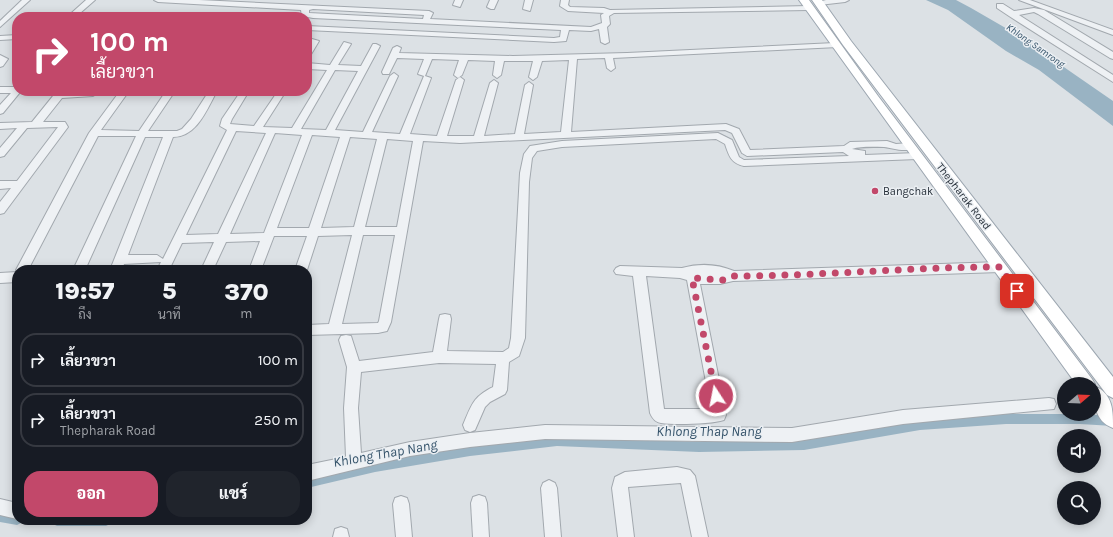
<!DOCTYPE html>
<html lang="th">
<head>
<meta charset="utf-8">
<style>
  body { margin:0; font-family:Karla,Sarabun,sans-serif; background:#20242c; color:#f1f3f6; height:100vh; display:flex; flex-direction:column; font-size:15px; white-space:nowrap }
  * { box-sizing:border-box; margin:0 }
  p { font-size:13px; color:#9ea1a6 }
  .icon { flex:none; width:22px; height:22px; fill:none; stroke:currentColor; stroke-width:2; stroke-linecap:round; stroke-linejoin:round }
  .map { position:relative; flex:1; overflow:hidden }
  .panel { position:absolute; left:12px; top:265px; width:300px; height:260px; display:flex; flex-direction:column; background:#171b24; border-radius:16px; box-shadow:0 2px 10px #0003 }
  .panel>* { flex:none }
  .hud { position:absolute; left:12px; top:12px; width:300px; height:84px; border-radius:16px; box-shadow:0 2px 10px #0003; background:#c2486a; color:#fff; overflow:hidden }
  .needle { width:26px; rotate:71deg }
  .tools { position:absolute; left:1057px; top:377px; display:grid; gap:8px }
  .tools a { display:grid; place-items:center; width:44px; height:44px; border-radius:50%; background:#171b24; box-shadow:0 2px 10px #0003; font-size:20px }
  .pin { position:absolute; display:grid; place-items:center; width:34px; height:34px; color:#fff; margin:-17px; border-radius:8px; box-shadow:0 2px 6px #0006 }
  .me { position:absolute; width:44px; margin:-22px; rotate:349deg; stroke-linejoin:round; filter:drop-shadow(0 0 3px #0008) }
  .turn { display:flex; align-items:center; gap:14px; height:84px; padding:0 12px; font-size:18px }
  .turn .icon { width:52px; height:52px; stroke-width:2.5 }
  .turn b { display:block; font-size:28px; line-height:34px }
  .eta { display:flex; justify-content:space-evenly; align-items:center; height:68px; text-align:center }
  .eta b { font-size:24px; font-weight:800; line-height:28px }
  .primary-button { display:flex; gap:8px; margin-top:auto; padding:8px 12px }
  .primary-button a { flex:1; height:46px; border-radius:16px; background:#c2486a; color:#fff; font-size:16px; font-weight:800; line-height:46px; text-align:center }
  .primary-button a+a { background:#20242c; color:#f1f3f6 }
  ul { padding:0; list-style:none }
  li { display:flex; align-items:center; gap:12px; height:54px; margin:0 8px 6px; padding:0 4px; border:2px solid #363941; border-radius:16px }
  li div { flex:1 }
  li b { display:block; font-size:15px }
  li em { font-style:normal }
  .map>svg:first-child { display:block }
  .water { fill:#99b3c3 }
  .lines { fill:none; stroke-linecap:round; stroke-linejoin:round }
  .canal { fill:#99b3c3; fill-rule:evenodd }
  .minor-casing { stroke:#a2a8ae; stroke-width:2 }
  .major-casing { stroke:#9ca6b0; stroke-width:2 }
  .minor { fill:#eef1f4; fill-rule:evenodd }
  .major { fill:#fff; fill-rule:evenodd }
  .route { stroke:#c2486a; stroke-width:7; stroke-dasharray:0 12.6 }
  .poi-dot { fill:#c2486a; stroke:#ebeff3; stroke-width:1.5 }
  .labels { text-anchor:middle; stroke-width:3; stroke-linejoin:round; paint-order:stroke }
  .far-water-label { font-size:10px; font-style:italic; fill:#35536a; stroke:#ebeff3 }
  .poi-label { font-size:11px; fill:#27303a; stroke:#ebeff3; text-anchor:start }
  .street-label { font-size:11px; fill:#27303a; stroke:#ebeff3 }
  .near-water-label { font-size:14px; font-style:italic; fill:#35536a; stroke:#ebeff3 }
</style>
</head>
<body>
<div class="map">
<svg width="1113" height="537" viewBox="0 0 1113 537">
  <rect width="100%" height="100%" fill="#dce1e5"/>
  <path class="water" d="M926 0H956L971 8 1016 34 1113 101V126L1039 70 1006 51 948 10Z"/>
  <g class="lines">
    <g class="canal">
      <path d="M1006 414H1080L1113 416V426L1080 424H1006L920 430 804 450 699 452 557 446 470 456 375 472 307 488V476L375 460 470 446 557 436 699 442 804 440 920 420Z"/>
      <path d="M0 510 17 513V520H23L21 523 17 525 0 522Z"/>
      <path d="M51 520H112L110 524 106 526H57L53 524Z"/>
    </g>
    <g class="minor-casing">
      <g id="minor">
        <path d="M22 0H30L0 27V21Z"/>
        <path d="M86 0H95L79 14 96 15 100 17H67Z"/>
        <path d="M154 0H199L429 11 433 13 430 19 591 27 602 23 601 15 604 13 568 11 560 6 561 0H569L568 5 570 7 604 8 610 10 809 6 813 8 809 10 614 13 609 16 610 24 607 27 609 42 605 44 601 42 599 29 591 31 569 30 566 41 554 42 307 30V26L554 38 560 37 561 30 313 18 302 16 301 10 158 2ZM313 9 424 15 423 19 309 13V10Z"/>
        <path d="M455 0H463L460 7 453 5Z"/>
        <path d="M490 0H498L494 9H491L487 7Z"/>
        <path d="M525 0H533L530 11 523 9Z"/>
        <path d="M826 0H849L845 2 819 5 815 3Z"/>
        <path d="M1019 0H1030L1113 30V35Z"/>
        <path d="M997 4H1003L1014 11 1034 8 1044 10 1113 52V59L1110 58 1038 14 1034 12 1019 15 1113 75V82L1009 16 997 8Z"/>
        <path d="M17 35V39L0 40V36Z"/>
        <path d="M312 39 319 41 310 56 307 57V47Z"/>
        <path d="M344 42 351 44 338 65 361 66 373 44H376L380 46 335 130 363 132 390 76 394 73 398 76 372 132 400 134 424 76 418 74 424 59 397 58 389 74H383L382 72 393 48 397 46 401 48 399 53 513 56 627 53 835 43H838V47L613 58 615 68 611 71 607 68 605 58 577 59 571 132 726 124 739 129 750 150 844 146 850 142 887 141 896 144 910 143 915 146C908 154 893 148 884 147 874 147 861 146 852 149L865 151V155L917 153 922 156 917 159 744 166C731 163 729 156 725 144L716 139 562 147 537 151 532 158 529 182 525 338 519 356 509 362 507 390 505 394 490 402 485 407 475 430 470 432 465 430 463 425C472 404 473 397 493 387L496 364 439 363 361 372 358 408 361 453 410 442 470 433 545 425 792 428 903 410 1049 398 1054 399 1056 404 1054 409 903 424 792 442 545 439 470 447 410 456 307 481V465L346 457 344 408 347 367 339 340 341 336 346 335 351 336 359 361 433 352 439 319 440 315 445 314 450 315 451 319 447 351 503 352 509 348 511 338 520 173 524 154 530 146 562 141 718 133 732 140 739 157 744 160 849 156 843 152 747 156 742 153 732 133 725 130 460 143 423 141 391 322 387 331 378 333 307 335V325L329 324 352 235 318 236 307 270H295L307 236H274L261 270H249L260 241 226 242 213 270H201L214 242 182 243 169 270H157L161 262 124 264 122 270H110L163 137H145L85 270H73L136 136H98L28 270H17V272L16 270 89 133 120 91H129L101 130 139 131 166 91H175L148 131H177L182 129 191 119 209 91H217C207 109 197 137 173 137L128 255H157L163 259 227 130 220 126 222 119 241 91H249L232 119 230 124 254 126 278 91H286L263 127 292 128 327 70 307 69V63L330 65ZM432 59 459 60 454 75 458 78 462 75 468 60 495 61 493 75 497 78 501 75 504 61H533L529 77 533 80 537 77 542 61 569 60 561 132 524 134 533 85 529 82 525 85 515 134 484 136 498 83 494 80 490 83 474 136H447L464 80 460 77 456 80 437 136 410 134 431 78 425 76ZM335 70 358 71 326 130 301 129ZM236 131 266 133 218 234 186 235ZM275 133 302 135 264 233 230 234ZM312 135 340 137 309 228H277ZM350 137 377 139 354 227 321 228ZM387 139 413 141 397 227H365ZM363 235H395L379 321 378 323 342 324Z"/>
        <path d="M0 55 8 59 3 66 0 67Z"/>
        <path d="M0 87H17V91H21L3 113 0 114V105L11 93H0Z"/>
        <path d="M57 91H96L98 93 93 96 62 98 43 122H65L68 127 4 213 0 214V202L11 188 0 189V181H17L58 127 27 128 4 156 0 157V148L17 128 0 129V123L32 122Z"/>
        <path d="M1000 262 1004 264 1006 267 1004 270 1000 272 733 281 720 284H700L726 415 724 420C712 424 674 425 661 423 655 422 652 418 650 413L633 276 616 274 614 271 616 268 620 266 682 268C699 263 718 264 734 271ZM646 276 680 278 687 280 711 409H664Z"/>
        <path d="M17 272V282L0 283V273Z"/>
        <path d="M677 467 690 470 695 476 708 537H692L681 483 628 487 634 537H618L612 488 615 477 625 472Z"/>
        <path d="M549 480 555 483 557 488 561 537H545L541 488 543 483Z"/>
        <path d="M479 495 485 497 487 503 489 537H473L471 503 473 497Z"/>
        <path d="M401 496 407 498 409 504 412 537H396L393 504 395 498Z"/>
        <path d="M0 499 17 503V519L0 515Z"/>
        <path d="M341 527 347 529 349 537H333L335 529Z"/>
      </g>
    </g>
    <g class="major-casing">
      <g id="major">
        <path d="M799 0H809L878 96 1092 379 1095 384 1094 386V384H1076Z"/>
        <path d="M812 0H822L851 41 1113 377V398L1107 395 843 45Z"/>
        <path d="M1094 386C1113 393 1113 411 1113 428 1094 421 1094 403 1094 386Z"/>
      </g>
    </g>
    <use href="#minor" class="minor"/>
    <use href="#major" class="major"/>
  </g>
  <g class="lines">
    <path class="route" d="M716 396 692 278 723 280 732 276C822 276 911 267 1000 267L1017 291"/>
  </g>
  <circle class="poi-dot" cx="875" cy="191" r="4"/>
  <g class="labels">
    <g class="far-water-label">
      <text transform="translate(1036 45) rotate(35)" y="4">Khlong Samrong</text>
    </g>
    <g class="poi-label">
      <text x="883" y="195">Bangchak</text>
    </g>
    <g class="street-label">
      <text transform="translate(964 196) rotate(52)" y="4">Thepharak Road</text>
    </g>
    <g class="near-water-label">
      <text x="709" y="436">Khlong Thap Nang</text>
      <text transform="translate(385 453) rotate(-10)" y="5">Khlong Thap Nang</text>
    </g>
  </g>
</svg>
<div class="tools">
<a><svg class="needle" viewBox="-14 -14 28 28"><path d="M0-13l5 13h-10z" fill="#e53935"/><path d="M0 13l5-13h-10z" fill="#9ea1a6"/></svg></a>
<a><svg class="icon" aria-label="sound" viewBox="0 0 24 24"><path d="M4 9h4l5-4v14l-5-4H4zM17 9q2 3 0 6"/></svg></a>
<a><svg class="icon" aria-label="search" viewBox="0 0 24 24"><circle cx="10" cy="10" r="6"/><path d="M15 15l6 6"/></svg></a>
</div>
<div class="pin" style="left:1017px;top:291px;background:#d93025"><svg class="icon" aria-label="arrive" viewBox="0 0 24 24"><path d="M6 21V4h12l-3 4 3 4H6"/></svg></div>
<svg class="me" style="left:716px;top:396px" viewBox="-20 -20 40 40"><circle r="17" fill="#c2486a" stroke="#fff" stroke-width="3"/><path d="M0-11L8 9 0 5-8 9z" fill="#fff"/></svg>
<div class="hud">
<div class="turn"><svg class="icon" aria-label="right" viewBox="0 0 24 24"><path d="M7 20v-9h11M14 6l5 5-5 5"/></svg><div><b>100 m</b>เลี้ยวขวา</div></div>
</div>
<section class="panel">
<div class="eta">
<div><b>19:57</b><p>ถึง</p></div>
<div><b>5</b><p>นาที</p></div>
<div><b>370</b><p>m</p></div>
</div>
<ul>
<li><svg class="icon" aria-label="right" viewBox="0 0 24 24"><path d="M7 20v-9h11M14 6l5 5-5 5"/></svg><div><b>เลี้ยวขวา</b></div><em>100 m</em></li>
<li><svg class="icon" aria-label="right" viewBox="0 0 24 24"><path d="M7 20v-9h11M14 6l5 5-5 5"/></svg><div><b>เลี้ยวขวา</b><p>Thepharak Road</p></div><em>250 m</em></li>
</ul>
<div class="primary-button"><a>ออก</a><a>แชร์</a></div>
</section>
</div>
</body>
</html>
